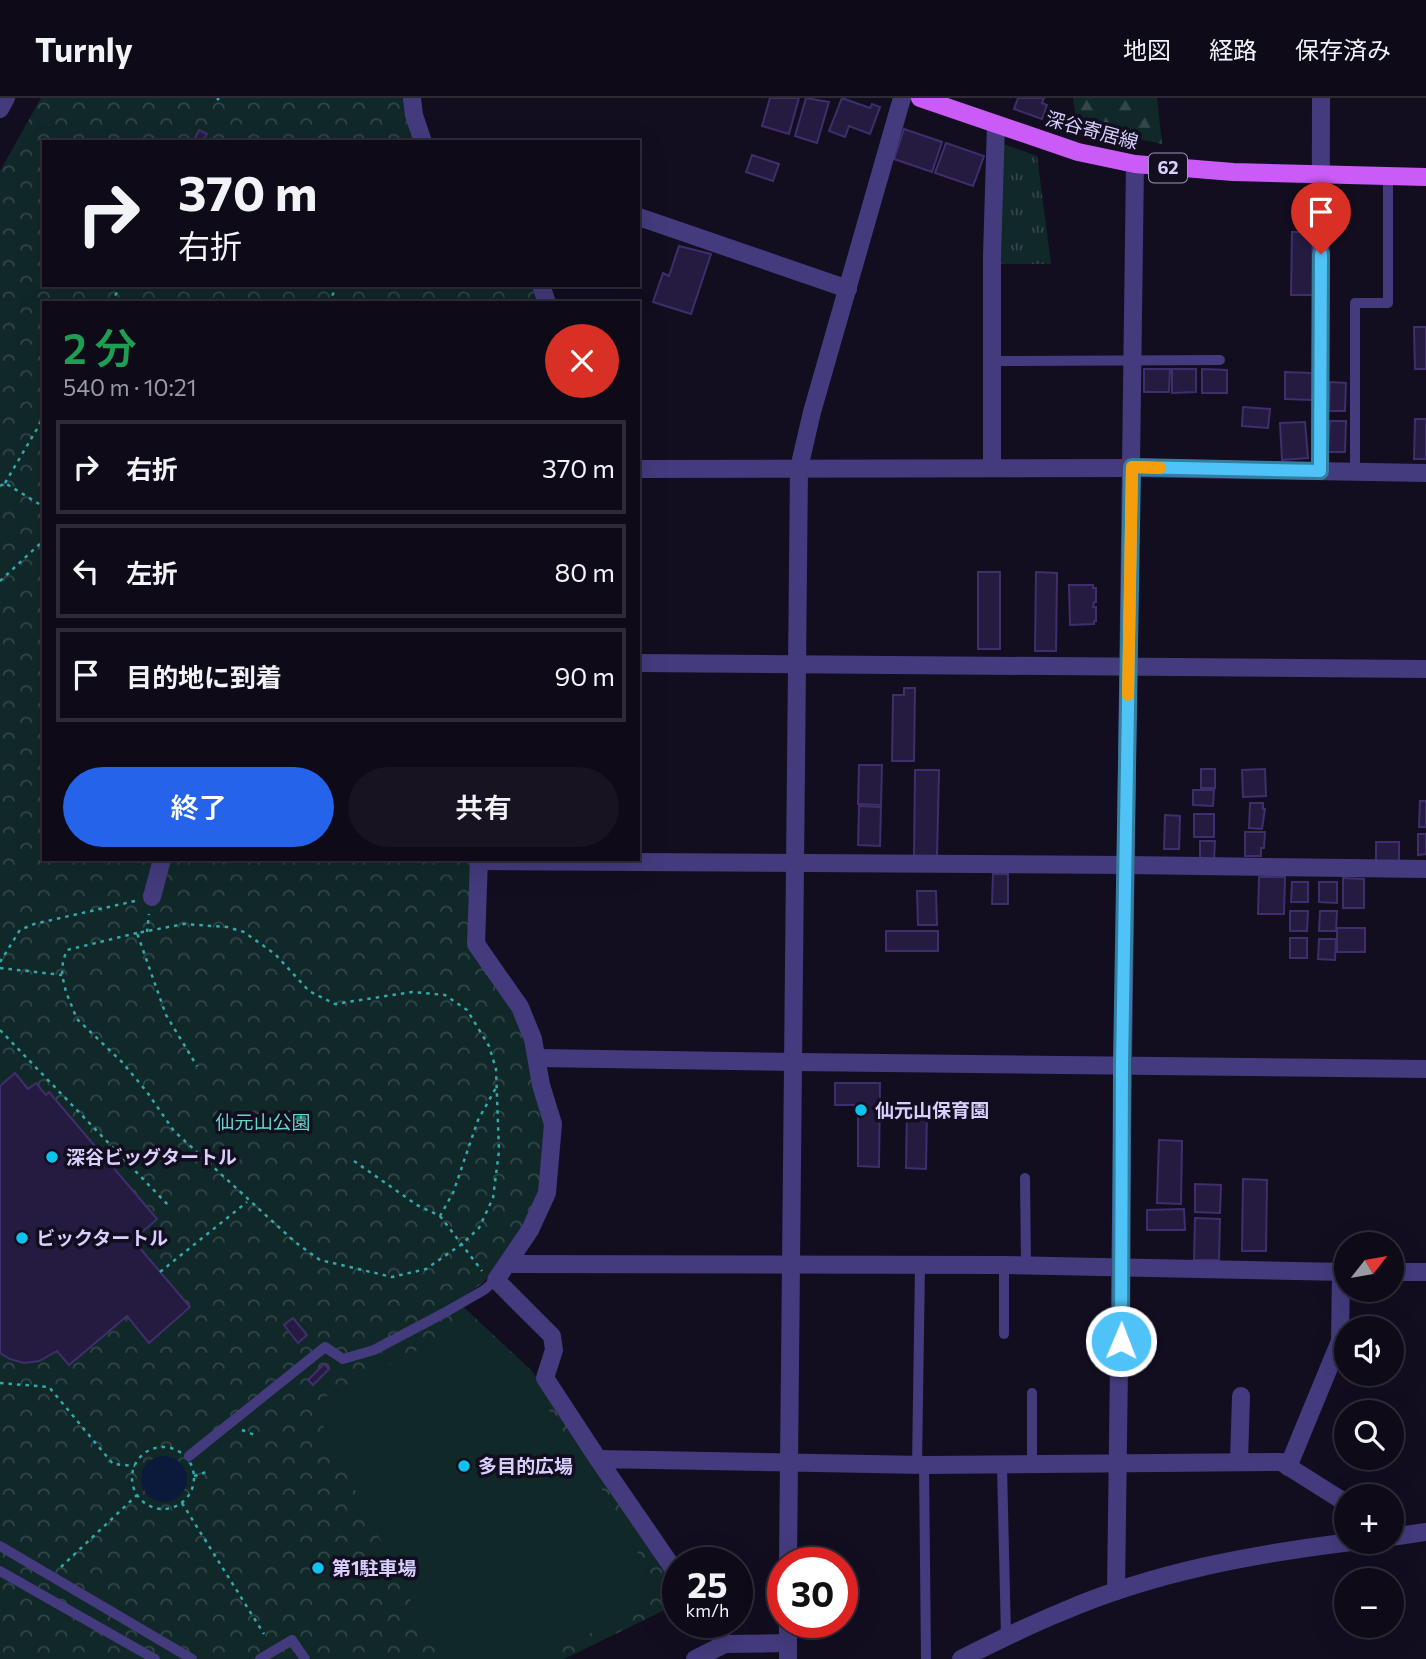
<!DOCTYPE html>
<html lang="ja">
<head>
<meta charset="utf-8">
<style>
  body { margin:0; font-family:Commissioner,"Noto Sans JP",sans-serif; background:#171321; color:#f1f3f6; height:100vh; display:flex; flex-direction:column; font-size:26px; white-space:nowrap }
  * { box-sizing:border-box; margin:0 }
  p { font-size:23px; color:#9b9aa2 }
  .icon { flex:none; width:38px; height:38px; fill:none; stroke:currentColor; stroke-width:2; stroke-linecap:round; stroke-linejoin:round }
  .map { position:relative; flex:1; overflow:hidden }
  .panel { position:absolute; left:42px; top:203px; width:598px; height:560px; display:flex; flex-direction:column; background:#0e0a18; border-radius:0px; box-shadow:0 7px 28px #0002,0 0 0 2px #2e2b37 }
  .panel>* { flex:none }
  .guide { position:absolute; left:42px; top:42px; width:598px; height:147px; border-radius:0px; box-shadow:0 7px 28px #0002,0 0 0 2px #2e2b37; background:#0e0a18; color:#f1f3f6; overflow:hidden }
  .needle { width:46px; rotate:59deg }
  .tools { position:absolute; left:1334px; top:1134px; display:grid; gap:14px }
  .tools a { display:grid; place-items:center; width:70px; height:70px; border-radius:50%; background:#0e0a18; box-shadow:0 7px 28px #0002,0 0 0 2px #2e2b37; font-size:35px }
  .speed { position:absolute; left:662px; top:1449px; display:flex; gap:14px; font-size:35px; font-weight:700; text-align:center }
  .speed>* { display:grid; place-content:center; width:91px; height:91px; border-radius:50%; background:#0e0a18; box-shadow:0 7px 28px #0002,0 0 0 2px #2e2b37; line-height:1 }
  .speed small { font-size:18px; font-weight:400 }
  .speed .limit { border:10px solid #d22; background:#fff; color:#111 }
  .pin { position:absolute; display:grid; place-items:center; width:60px; height:60px; color:#fff; margin:-72px -30px; border-radius:50% 50% 50% 0; rotate:-45deg; box-shadow:0 0 7px #0007 }
  .pin .icon { rotate:45deg }
  .me { position:absolute; width:77px; margin:-38px; rotate:1deg; stroke-linejoin:round; filter:drop-shadow(0 0 5px #0008) }
  .turn { display:flex; align-items:center; gap:24px; height:147px; padding:0 21px; font-size:32px }
  .turn .icon { width:91px; height:91px; stroke-width:2.5 }
  .turn b { display:block; font-size:49px; line-height:60px }
  .round { display:grid; place-items:center; flex:none; width:74px; height:74px; border-radius:37px; background:#171321 }
  .head { display:flex; align-items:center; justify-content:space-between; height:119px; padding:0 21px }
  h1 { font-size:42px; font-weight:600; line-height:52px; color:#1e9e55 }
  .button { display:flex; gap:14px; margin-top:auto; padding:14px 21px }
  .button a { flex:1; height:80px; border-radius:42px; background:#2563eb; color:#fff; font-size:28px; font-weight:600; line-height:80px; text-align:center }
  .button a+a { background:#171321; color:#f1f3f6 }
  ul { padding:0; list-style:none }
  li { display:flex; align-items:center; gap:21px; height:94px; margin:0 14px 10px; padding:0 7px; border:4px solid #2e2b37; border-radius:0px }
  li div { flex:1 }
  li b { display:block; font-size:26px }
  li em { font-style:normal }
  header { display:flex; align-items:center; gap:42px; box-sizing:border-box; height:98px; padding:0 35px; background:#0e0a18; border-bottom:2px solid #2e2b37 }
  header strong { font-size:33px }
  nav { display:flex; gap:38px; margin-inline-start:auto; font-size:24px }
  .map>svg:first-child { display:block }
  .grass { fill:url(#grass-tufts) }
  .forest { fill:url(#forest-firs) }
  .park { fill:url(#park-crowns) }
  .garden { fill:#112829 }
  .water { fill:#0b193b }
  .building { fill:#251b40; stroke:#3f2e6b; stroke-width:2 }
  .lines { fill:none; stroke-linecap:round; stroke-linejoin:round }
  .path { stroke:#33a9ac; stroke-width:2.5; stroke-dasharray:3.5 5; stroke-linecap:butt }
  .service { stroke:#433b7d; stroke-width:10 }
  .minor { stroke:#433b7d; stroke-width:18 }
  .tertiary { stroke:#433b7d; stroke-width:18 }
  .primary { stroke:#ca5bf7; stroke-width:18 }
  .route-casing { stroke:#337fa1; stroke-width:18 }
  .route { stroke:#4fc3f7; stroke-width:12 }
  .slow { stroke:#f59e0b; stroke-width:12 }
  .poi-dot { fill:#0bc3ec; stroke:#120e20; stroke-width:2.5 }
  .labels { text-anchor:middle; stroke-width:7; stroke-linejoin:round; paint-order:stroke }
  .shield { fill:#120e20; stroke:#9d95bb; stroke-width:2 }
  .shield-label { font-size:18px; font-weight:bold; fill:#d8cffd }
  .street-label { font-size:19px; fill:#d8cffd; stroke:#120e20 }
  .poi-label { font-size:19px; font-weight:bold; fill:#d8cffd; stroke:#120e20; text-anchor:start }
  .park-label { font-size:19px; fill:#5fd9c5; stroke:#120e20 }
</style>
</head>
<body>
<header>
<strong>Turnly</strong>
<nav><a>地図</a><a>経路</a><a>保存済み</a></nav>
</header>
<div class="map">
<svg width="1426" height="1561" viewBox="0 0 1426 1561">
  <defs>
    <pattern id="grass-tufts" width="24" height="20" patternUnits="userSpaceOnUse" patternTransform="scale(1.75)"><rect width="24" height="20" fill="#112829"/><path d="M3 7l-1-3M5 7V3M7 7l1-3M15 17l-1-3M17 17v-4M19 17l1-3" fill="none" stroke="#334649"/></pattern>
    <pattern id="forest-firs" width="22" height="20" patternUnits="userSpaceOnUse" patternTransform="scale(1.75)"><rect width="22" height="20" fill="#112829"/><path d="M5 1l3.5 6h-7zM16 11l3.5 6h-7z" fill="#334649"/></pattern>
    <pattern id="park-crowns" width="20" height="18" patternUnits="userSpaceOnUse" patternTransform="scale(1.75)"><rect width="20" height="18" fill="#112829"/><path d="M2 6a3 3 0 1 1 6 0M12 15a3 3 0 1 1 6 0" fill="none" stroke="#334649"/></pattern>
  </defs>
  <rect width="100%" height="100%" fill="#120e20"/>
  <path class="grass" d="M1001 45 1037 58 1051 166H1000Z"/>
  <path class="forest" d="M1073 0H1157L1162 46 1077 28Z"/>
  <path class="park" d="M41 0H406L410 34 416 44H44V187H533L539 205H44V761H474L468 828 512 908 527 942 544 1016 546 1040 540 1091 524 1128 484 1184 457 1203 532 1273 677 1487V1506L564 1561H0V73Z"/>
  <path class="garden" d="M467 1227 527 1280 622 1422 655 1491 647 1507 538 1561H440L316 1313V1308L323 1300Z"/>
  <circle class="water" cx="164" cy="1381" r="23"/>
  <g class="building">
    <path d="M770 0H799L789 36 762 28Z"/>
    <path d="M806 0 829 4 817 45 795 38Z"/>
    <path d="M842 0 870 10 872 6 880 9 870 36 849 28 845 39 829 33Z"/>
    <path d="M1018 0H1044L1042 5 1047 7 1042 21 1014 11Z"/>
    <path d="M904 31 942 44 932 74 894 61Z"/>
    <path d="M199 32 207 36 202 44H193Z"/>
    <path d="M946 45 984 58 973 88 935 75Z"/>
    <path d="M752 57 779 66 773 83 746 74Z"/>
    <path d="M1292 134H1315L1314 197H1291Z"/>
    <path d="M679 148 711 156 691 216 653 204 663 175 669 178Z"/>
    <path d="M1414 229H1426V271H1415Z"/>
    <path d="M1144 271H1170L1169 294H1144Z"/>
    <path d="M1172 271H1196V294L1172 295Z"/>
    <path d="M1202 271 1227 272V295H1202Z"/>
    <path d="M1285 274 1312 275V302L1285 301Z"/>
    <path d="M1330 284 1346 285 1345 313H1329Z"/>
    <path d="M1243 309 1270 311 1268 330 1242 328Z"/>
    <path d="M1415 321H1426V361H1414Z"/>
    <path d="M1330 323H1346L1345 354H1328Z"/>
    <path d="M1305 324 1308 360 1282 362 1280 325Z"/>
    <rect x="978" y="474" width="22" height="77"/>
    <path d="M1036 474 1057 475 1056 553H1035Z"/>
    <path d="M1069 487H1093V490H1096V504H1094L1093 509H1096V523H1094V526L1070 527Z"/>
    <path d="M904 590H915L914 663H892L893 597H904Z"/>
    <path d="M859 667H882L881 707 858 706Z"/>
    <rect x="1201" y="671" width="14" height="19"/>
    <path d="M1265 671 1266 698 1243 699 1242 672Z"/>
    <path d="M915 672H939L937 758H914Z"/>
    <path d="M1193 692H1214L1213 708 1193 707Z"/>
    <path d="M1420 703H1426V729H1419Z"/>
    <path d="M1250 705H1263V711H1265L1262 731 1249 730Z"/>
    <path d="M859 708 881 709 880 748 858 747Z"/>
    <rect x="1194" y="716" width="20" height="23"/>
    <path d="M1165 717 1180 718 1179 751H1164Z"/>
    <path d="M1245 734H1265L1264 750H1261V758H1245Z"/>
    <path d="M1418 736H1426V756L1418 757Z"/>
    <path d="M1200 743H1215L1214 762H1200Z"/>
    <rect x="1376" y="744" width="23" height="19"/>
    <path d="M993 776H1008V806H992Z"/>
    <path d="M1259 779H1285L1284 816H1258Z"/>
    <path d="M1343 780 1364 781V810H1343Z"/>
    <path d="M1292 784H1308V804H1291Z"/>
    <path d="M1319 784H1337V805L1319 804Z"/>
    <path d="M917 793H936L937 827H918Z"/>
    <path d="M1290 813H1308L1307 833H1290Z"/>
    <path d="M1320 813H1337L1336 833H1319Z"/>
    <rect x="1337" y="830" width="28" height="24"/>
    <rect x="886" y="833" width="52" height="20"/>
    <rect x="1290" y="840" width="17" height="20"/>
    <path d="M1319 841H1336L1335 862 1318 861Z"/>
    <path d="M15 975 28 991 36 985 46 997 49 994 157 1121 133 1142 190 1209 149 1245 127 1218 69 1267 57 1253 39 1263 24 1265 10 1261 0 1255V988Z"/>
    <path d="M835 985H880L879 1069 858 1068V1007H835Z"/>
    <path d="M907 1009H927L926 1071 906 1070Z"/>
    <path d="M1159 1042 1182 1043 1181 1106 1157 1105Z"/>
    <path d="M1243 1081 1267 1082 1266 1153H1242Z"/>
    <path d="M1195 1086 1221 1087 1220 1115 1195 1114Z"/>
    <path d="M1184 1111 1185 1132H1147V1112Z"/>
    <path d="M1195 1120 1220 1121 1219 1162H1194Z"/>
    <path d="M293 1220 307 1237 298 1245 284 1227Z"/>
    <path d="M324 1266 329 1271 313 1287 308 1282Z"/>
  </g>
  <g class="lines">
    <g class="path">
      <path d="M217 2 219 0"/>
      <path d="M111 205 121 187"/>
      <path d="M328 205 338 187"/>
      <path d="M5 385 44 319"/>
      <path d="M0 388 5 385 44 409"/>
      <path d="M0 483 44 442"/>
      <path d="M147 834 149 816"/>
      <path d="M137 835 67 852 63 863 62 877 66 894 77 921 122 964 147 994 174 1033 295 1144 320 1162 392 1179 426 1171 462 1146 479 1130 493 1100 499 1053 496 971 489 948 467 912 445 897 412 894 335 906 309 893 275 856 244 834 227 829 184 826 137 835 166 917 197 968"/>
      <path d="M0 864 20 832 34 826 135 803"/>
      <path d="M0 870 62 877"/>
      <path d="M0 932 168 1107"/>
      <path d="M354 1063 417 1107 440 1118 453 1095 478 1022 497 988"/>
      <path d="M440 1118 482 1173"/>
      <path d="M160 1174 247 1104"/>
      <path d="M0 1285 49 1289 113 1366 135 1368"/>
      <path d="M242 1332 255 1337"/>
      <circle cx="163" cy="1380" r="31"/>
      <path d="M194 1378 209 1373"/>
      <path d="M182 1405 264 1536"/>
      <path d="M61 1469 137 1397"/>
    </g>
    <g class="service">
      <path d="M993 263 1220 262"/>
      <path d="M1355 374V205H1388V79"/>
      <path d="M1025 1080 1026 1167"/>
      <path d="M1004 1167V1236"/>
      <path d="M189 1358 325 1249 343 1261 374 1252 444 1215 484 1192 496 1182"/>
      <path d="M917 1367 920 1167"/>
      <path d="M924 1367 926 1561"/>
      <path d="M1002 1368 1006 1539"/>
      <path d="M1032 1368V1295"/>
      <path d="M0 1448 192 1561"/>
      <path d="M0 1473 155 1561"/>
      <path d="M260 1561 292 1542 305 1561"/>
    </g>
    <g class="minor">
      <path d="M412 0 414 17 423 44"/>
      <path d="M639 119 848 191"/>
      <path d="M541 187 547 205"/>
      <path d="M992 370V158L996 26"/>
      <path d="M639 371 1132 370 1426 375"/>
      <path d="M1320 373 1321 0"/>
      <path d="M639 565 1426 571"/>
      <path d="M479 761 476 846 520 909 533 941 541 987 553 1026 547 1095 530 1132 496 1182 552 1238 554 1252 545 1280 598 1361"/>
      <path d="M478 763 1127 767 1426 771"/>
      <path d="M152 799 162 761"/>
      <path d="M537 960 795 964"/>
      <path d="M507 1166 1004 1167 1346 1174"/>
      <path d="M1391 1174H1426"/>
      <path d="M1239 1364 1241 1298"/>
      <path d="M1288 1369 1340 1243 1341 1173"/>
      <path d="M788 1465 799 370"/>
      <path d="M677 1476 598 1361 924 1367 1281 1364 1346 1405"/>
      <path d="M1116 1493 1135 66"/>
      <path d="M710 1524 725 1546 788 1545"/>
      <path d="M695 1561 725 1546"/>
      <path d="M788 1561V1524"/>
    </g>
    <g class="tertiary">
      <path d="M0 11 6 0"/>
      <path d="M799 370 812 314 902 0"/>
      <path d="M795 964 1426 971"/>
      <path d="M1391 1439 1426 1434"/>
      <path d="M961 1561C995 1544 1029 1527 1064 1513 1154 1474 1254 1456 1351 1444"/>
    </g>
    <path class="primary" d="M920 0 1078 54 1135 66 1233 74 1426 79"/>
  </g>
  <g class="lines">
    <g class="route-casing">
      <path id="route" d="M1121 1243 1122 967 1132 369 1320 373 1321 156"/>
    </g>
    <use href="#route" class="route"/>
    <path class="slow" d="M1128 597 1132 369 1160 370"/>
  </g>
  <g class="poi-dot">
    <circle cx="861" cy="1012" r="7"/>
    <circle cx="52" cy="1059" r="7"/>
    <circle cx="22" cy="1140" r="7"/>
    <circle cx="464" cy="1368" r="7"/>
    <circle cx="318" cy="1470" r="7"/>
  </g>
  <g class="labels">
    <rect class="shield" x="1149" y="55.5" width="38" height="29" rx="5"/>
    <g class="shield-label">
      <text x="1168" y="76">62</text>
    </g>
    <g class="street-label">
      <text transform="translate(1092 32) rotate(15)" y="7">深谷寄居線</text>
    </g>
    <g class="poi-label">
      <text x="875" y="1019">仙元山保育園</text>
      <text x="66" y="1066">深谷ビッグタートル</text>
      <text x="36" y="1147">ビックタートル</text>
      <text x="478" y="1375">多目的広場</text>
      <text x="332" y="1477">第1駐車場</text>
    </g>
    <g class="park-label">
      <text x="263" y="1031">仙元山公園</text>
    </g>
  </g>
</svg>
<div class="tools">
<a><svg class="needle" viewBox="-14 -14 28 28"><path d="M0-13l5 13h-10z" fill="#e53935"/><path d="M0 13l5-13h-10z" fill="#9b9aa2"/></svg></a>
<a><svg class="icon" aria-label="sound" viewBox="0 0 24 24"><path d="M4 9h4l5-4v14l-5-4H4zM17 9q2 3 0 6"/></svg></a>
<a><svg class="icon" aria-label="search" viewBox="0 0 24 24"><circle cx="10" cy="10" r="6"/><path d="M15 15l6 6"/></svg></a>
<a>+</a>
<a>−</a>
</div>
<div class="speed"><div>25<small>km/h</small></div><div class="limit">30</div></div>
<div class="pin" style="left:1321px;top:156px;background:#d93025"><svg class="icon" aria-label="arrive" viewBox="0 0 24 24"><path d="M6 21V4h12l-3 4 3 4H6"/></svg></div>
<svg class="me" style="left:1121px;top:1243px" viewBox="-20 -20 40 40"><circle r="17" fill="#4fc3f7" stroke="#fff" stroke-width="3"/><path d="M0-11L8 9 0 5-8 9z" fill="#fff"/></svg>
<div class="guide">
<div class="turn"><svg class="icon" aria-label="right" viewBox="0 0 24 24"><path d="M7 20v-9h11M14 6l5 5-5 5"/></svg><div><b>370 m</b>右折</div></div>
</div>
<section class="panel">
<div class="head"><div><h1>2 分</h1><p>540 m · 10:21</p></div><a class="round" style="background:#d93025;color:#fff"><svg class="icon" aria-label="close" viewBox="0 0 24 24"><path d="M6 6l12 12M18 6L6 18"/></svg></a></div>
<ul>
<li><svg class="icon" aria-label="right" viewBox="0 0 24 24"><path d="M7 20v-9h11M14 6l5 5-5 5"/></svg><div><b>右折</b></div><em>370 m</em></li>
<li><svg class="icon" aria-label="left" viewBox="0 0 24 24"><path d="M17 20v-9H6M10 6l-5 5 5 5"/></svg><div><b>左折</b></div><em>80 m</em></li>
<li><svg class="icon" aria-label="arrive" viewBox="0 0 24 24"><path d="M6 21V4h12l-3 4 3 4H6"/></svg><div><b>目的地に到着</b></div><em>90 m</em></li>
</ul>
<div class="button"><a>終了</a><a>共有</a></div>
</section>
</div>
</body>
</html>
